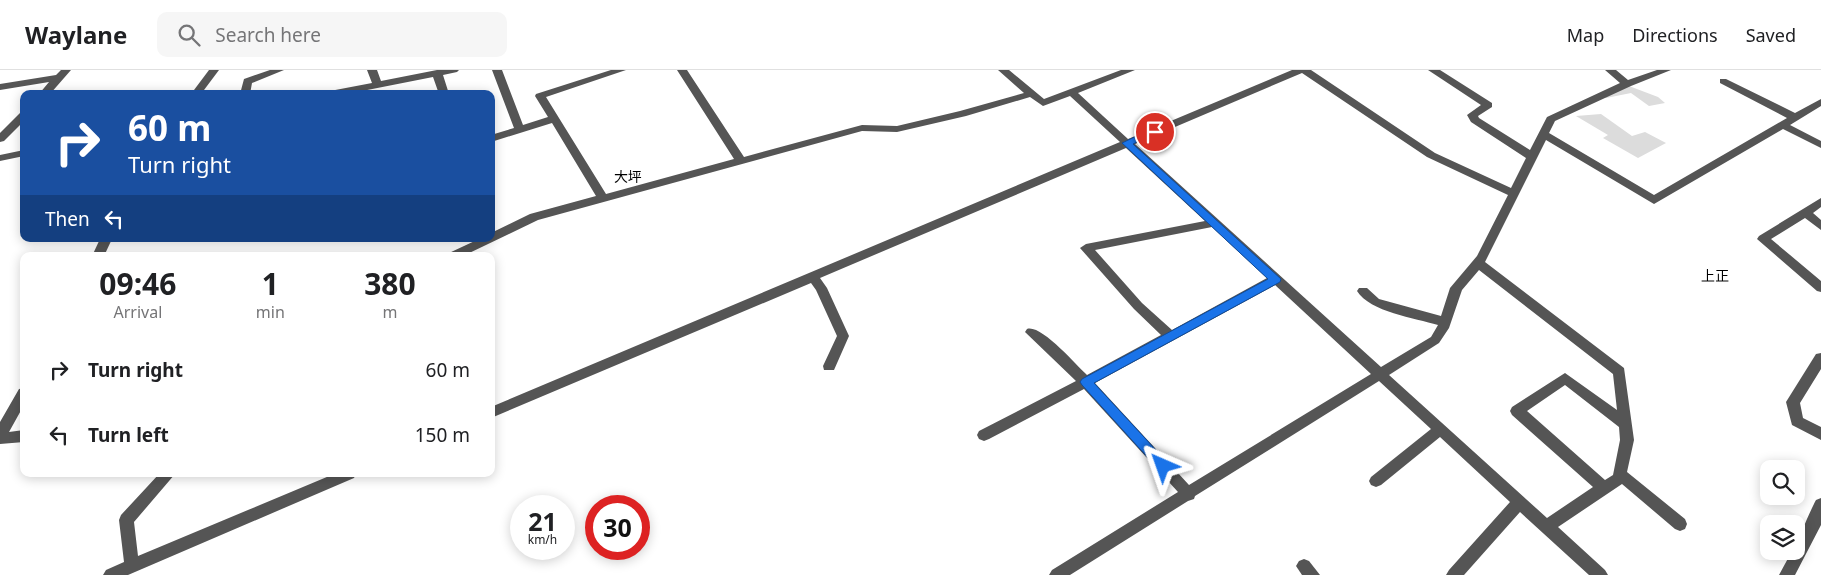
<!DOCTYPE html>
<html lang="en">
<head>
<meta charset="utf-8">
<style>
  body { margin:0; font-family:"Noto Sans","Noto Sans JP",sans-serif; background:#f6f6f6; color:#202124; height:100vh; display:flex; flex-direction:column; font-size:19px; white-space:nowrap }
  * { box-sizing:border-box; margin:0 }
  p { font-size:16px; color:#757577 }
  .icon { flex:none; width:28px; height:28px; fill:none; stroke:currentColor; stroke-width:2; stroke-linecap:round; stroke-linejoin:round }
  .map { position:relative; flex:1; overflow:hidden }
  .details { position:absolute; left:20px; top:182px; width:475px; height:225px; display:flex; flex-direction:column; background:#fff; border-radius:10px; box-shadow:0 2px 12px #0003 }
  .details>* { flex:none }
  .guide { position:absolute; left:20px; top:20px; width:475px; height:152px; border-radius:10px; box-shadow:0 2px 12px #0003; background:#1a4fa0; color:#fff; overflow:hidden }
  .controls { position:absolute; left:1760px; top:390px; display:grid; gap:10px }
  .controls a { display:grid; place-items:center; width:45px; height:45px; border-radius:10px; background:#fff; box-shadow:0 2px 12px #0003; font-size:25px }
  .speed { position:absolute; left:510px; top:425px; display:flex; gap:10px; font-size:25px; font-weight:700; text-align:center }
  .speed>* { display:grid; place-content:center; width:65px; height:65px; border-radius:50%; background:#fff; box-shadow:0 2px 12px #0003; line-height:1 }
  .speed small { font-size:12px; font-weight:400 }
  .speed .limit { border:8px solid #d22; background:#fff; color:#111 }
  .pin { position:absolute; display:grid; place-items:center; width:42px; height:42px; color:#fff; margin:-21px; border:2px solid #fff; border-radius:50%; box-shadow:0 1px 5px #0007 }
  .me { position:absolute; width:55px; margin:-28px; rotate:317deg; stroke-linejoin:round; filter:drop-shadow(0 0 4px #0008) }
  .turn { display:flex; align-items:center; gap:18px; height:105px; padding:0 25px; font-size:22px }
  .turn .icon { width:65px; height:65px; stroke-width:2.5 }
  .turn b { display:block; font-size:35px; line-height:42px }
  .then { display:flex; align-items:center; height:48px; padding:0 25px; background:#0003; gap:10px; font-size:19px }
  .eta { display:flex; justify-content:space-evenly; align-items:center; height:85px; text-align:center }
  .eta b { font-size:30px; font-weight:700; line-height:35px }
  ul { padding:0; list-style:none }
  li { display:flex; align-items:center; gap:15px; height:65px; padding:0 25px }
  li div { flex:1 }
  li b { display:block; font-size:19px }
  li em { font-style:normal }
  header { display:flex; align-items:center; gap:30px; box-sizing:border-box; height:70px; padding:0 25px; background:#fff; border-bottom:1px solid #e0e0e0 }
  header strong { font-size:24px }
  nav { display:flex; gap:28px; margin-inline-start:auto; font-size:18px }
  .search { width:350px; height:45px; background:#f6f6f6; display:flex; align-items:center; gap:12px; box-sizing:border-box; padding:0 18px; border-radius:10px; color:#757577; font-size:19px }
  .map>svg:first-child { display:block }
  .green { fill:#dcdcdc }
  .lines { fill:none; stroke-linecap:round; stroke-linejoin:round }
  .minor { fill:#555; fill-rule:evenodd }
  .route { fill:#1a73e8; stroke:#114b97 }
  .labels { text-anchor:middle; stroke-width:4; stroke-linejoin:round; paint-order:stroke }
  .neighbourhood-label { font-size:14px; fill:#000; stroke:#fff }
</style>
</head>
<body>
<header>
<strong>Waylane</strong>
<div class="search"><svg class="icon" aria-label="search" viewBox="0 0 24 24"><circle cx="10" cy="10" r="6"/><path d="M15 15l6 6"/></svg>Search here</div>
<nav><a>Map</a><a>Directions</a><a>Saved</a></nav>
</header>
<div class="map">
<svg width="1821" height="505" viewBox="0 0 1821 505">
  <rect width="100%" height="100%" fill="#fff"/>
  <g class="green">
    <path d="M1629 16 1658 27 1665 33 1649 36 1631 23 1606 28 1604 27Z"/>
    <path d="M1601 44 1632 66 1645 62 1666 73 1638 88 1603 68 1608 65 1576 46Z"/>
  </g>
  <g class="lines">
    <g class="minor">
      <path d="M61 0H71L50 24H39L49 12 0 20V14L56 5Z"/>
      <path d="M209 0H219L201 24H191Z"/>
      <path d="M270 0H284L252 13 250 24H240L244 9Z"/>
      <path d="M367 0H377L381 11 437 0H459L457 2 443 5 449 24H439L433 7 347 24H325L330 21 372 13Z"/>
      <path d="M492 0H502L523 55 548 47 535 26 536 24 611 0H626L546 27 606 124 734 89 677 0H687L744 87 862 55 897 56 960 41 1024 23 998 0H1009L1044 29 1121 0H1135L1078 23 1128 69 1292 0H1311L1435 83 1511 118 1526 88 1471 52 1467 45 1481 35 1428 0H1440L1492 33V37L1478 46 1479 48 1530 80 1547 47 1620 13 1605 0H1616L1628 10 1657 0H1671L1631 16 1555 51 1549 63 1654 125 1787 48 1720 13V9H1726L1795 43 1821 29V36L1790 55 1821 71V78L1783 59 1654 134 1546 70 1485 192 1624 298 1634 370 1627 402 1685 449 1687 454 1685 459 1680 461 1675 459 1622 414 1558 457 1605 500 1608 505H1589L1520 442 1464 505H1446L1449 500 1510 432 1440 367 1381 415 1376 417 1371 415 1369 411 1371 407 1431 359 1379 311 1195 426 1194 429 1188 431 1070 505H1049L1052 500 1178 422 1084 319 989 369 984 371 979 369 977 365 979 361 1076 311 1025 262 1027 259C1041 254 1076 295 1087 305L1161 265 1134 239 1080 178 1086 174 1205 151 1126 78 820 208 827 218 849 266 834 300H824L823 296 837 266 816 220 811 213 491 348V337L1120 72 1070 26 1043 36 1030 27 966 46 897 62 862 61 538 150 463 186H447L449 183 479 169H491V163L530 144 596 126 552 53 491 72V65L514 58ZM1302 3 1427 87 1508 125 1477 186 1450 218 1441 246 1379 229 1367 218H1359L1357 221C1370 242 1415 248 1438 255L1431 267 1381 297 1135 74ZM1212 157 1267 208 1172 260 1142 233 1095 180ZM1479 200 1613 304 1617 340 1565 303 1512 337 1510 341 1512 345 1593 417 1547 448 1389 305 1439 273 1449 258 1462 220ZM1275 215 1371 304 1189 415 1095 313ZM1565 315 1619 357 1620 370 1613 405 1605 410 1527 341Z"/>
      <path d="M24 42V51L4 71 0 72V63L20 43Z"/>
      <path d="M24 80V86L0 91V85Z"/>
      <path d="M1821 128V137L1813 143 1821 150V160L1805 148 1771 169 1821 211V222L1817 221 1757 169 1759 166Z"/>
      <path d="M100 169H112L104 186H92Z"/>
      <path d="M1821 283V299L1800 333 1803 348 1821 357V370L1792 355 1786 332 1816 284Z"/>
      <path d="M24 318V335L9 362 24 360V372L0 374V352L19 319Z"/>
      <path d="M159 404H175L134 452 138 486 334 404H356L354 408 128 505H103L106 500 124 492 119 450 121 445Z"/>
      <path d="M1821 428V455L1795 505H1779L1792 481H1796C1796 473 1811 439 1816 430Z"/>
      <path d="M1304 489 1309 491 1320 505H1302L1296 496 1299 491Z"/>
    </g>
  </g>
  <path class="route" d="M1151 59H1155L1159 62 1133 74 1281 209 1280 212 1094 313 1168 393 1170 396 1168 400 1163 402 1159 400 1082 315 1080 312 1082 309 1268 209 1122 73Z"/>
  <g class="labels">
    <g class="neighbourhood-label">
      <text x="628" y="112">大坪</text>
      <text x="1715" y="211">上正</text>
    </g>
  </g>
</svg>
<div class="controls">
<a><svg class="icon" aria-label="search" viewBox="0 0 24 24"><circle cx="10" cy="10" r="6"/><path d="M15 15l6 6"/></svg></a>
<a><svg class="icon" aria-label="layers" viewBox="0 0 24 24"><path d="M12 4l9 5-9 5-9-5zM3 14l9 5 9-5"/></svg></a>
</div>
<div class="speed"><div>21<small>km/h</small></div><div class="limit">30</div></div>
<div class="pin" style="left:1155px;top:62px;background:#d93025"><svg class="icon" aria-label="arrive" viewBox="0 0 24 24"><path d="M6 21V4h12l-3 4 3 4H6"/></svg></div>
<svg class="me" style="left:1163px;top:396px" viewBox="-20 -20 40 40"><path d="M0-17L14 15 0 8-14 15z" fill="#1a73e8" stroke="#fff" stroke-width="4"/></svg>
<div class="guide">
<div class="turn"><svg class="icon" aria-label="right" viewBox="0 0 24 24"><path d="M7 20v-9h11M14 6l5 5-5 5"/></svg><div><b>60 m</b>Turn right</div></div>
<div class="then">Then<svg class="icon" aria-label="left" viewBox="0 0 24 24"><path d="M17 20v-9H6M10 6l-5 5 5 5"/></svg></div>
</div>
<section class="details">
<div class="eta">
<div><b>09:46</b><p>Arrival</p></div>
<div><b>1</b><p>min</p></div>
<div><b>380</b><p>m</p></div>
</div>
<ul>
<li><svg class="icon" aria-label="right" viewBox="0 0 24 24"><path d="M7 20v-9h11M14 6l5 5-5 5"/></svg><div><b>Turn right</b></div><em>60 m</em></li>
<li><svg class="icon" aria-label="left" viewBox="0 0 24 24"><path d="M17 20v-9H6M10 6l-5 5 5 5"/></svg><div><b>Turn left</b></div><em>150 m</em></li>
</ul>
</section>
</div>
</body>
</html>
